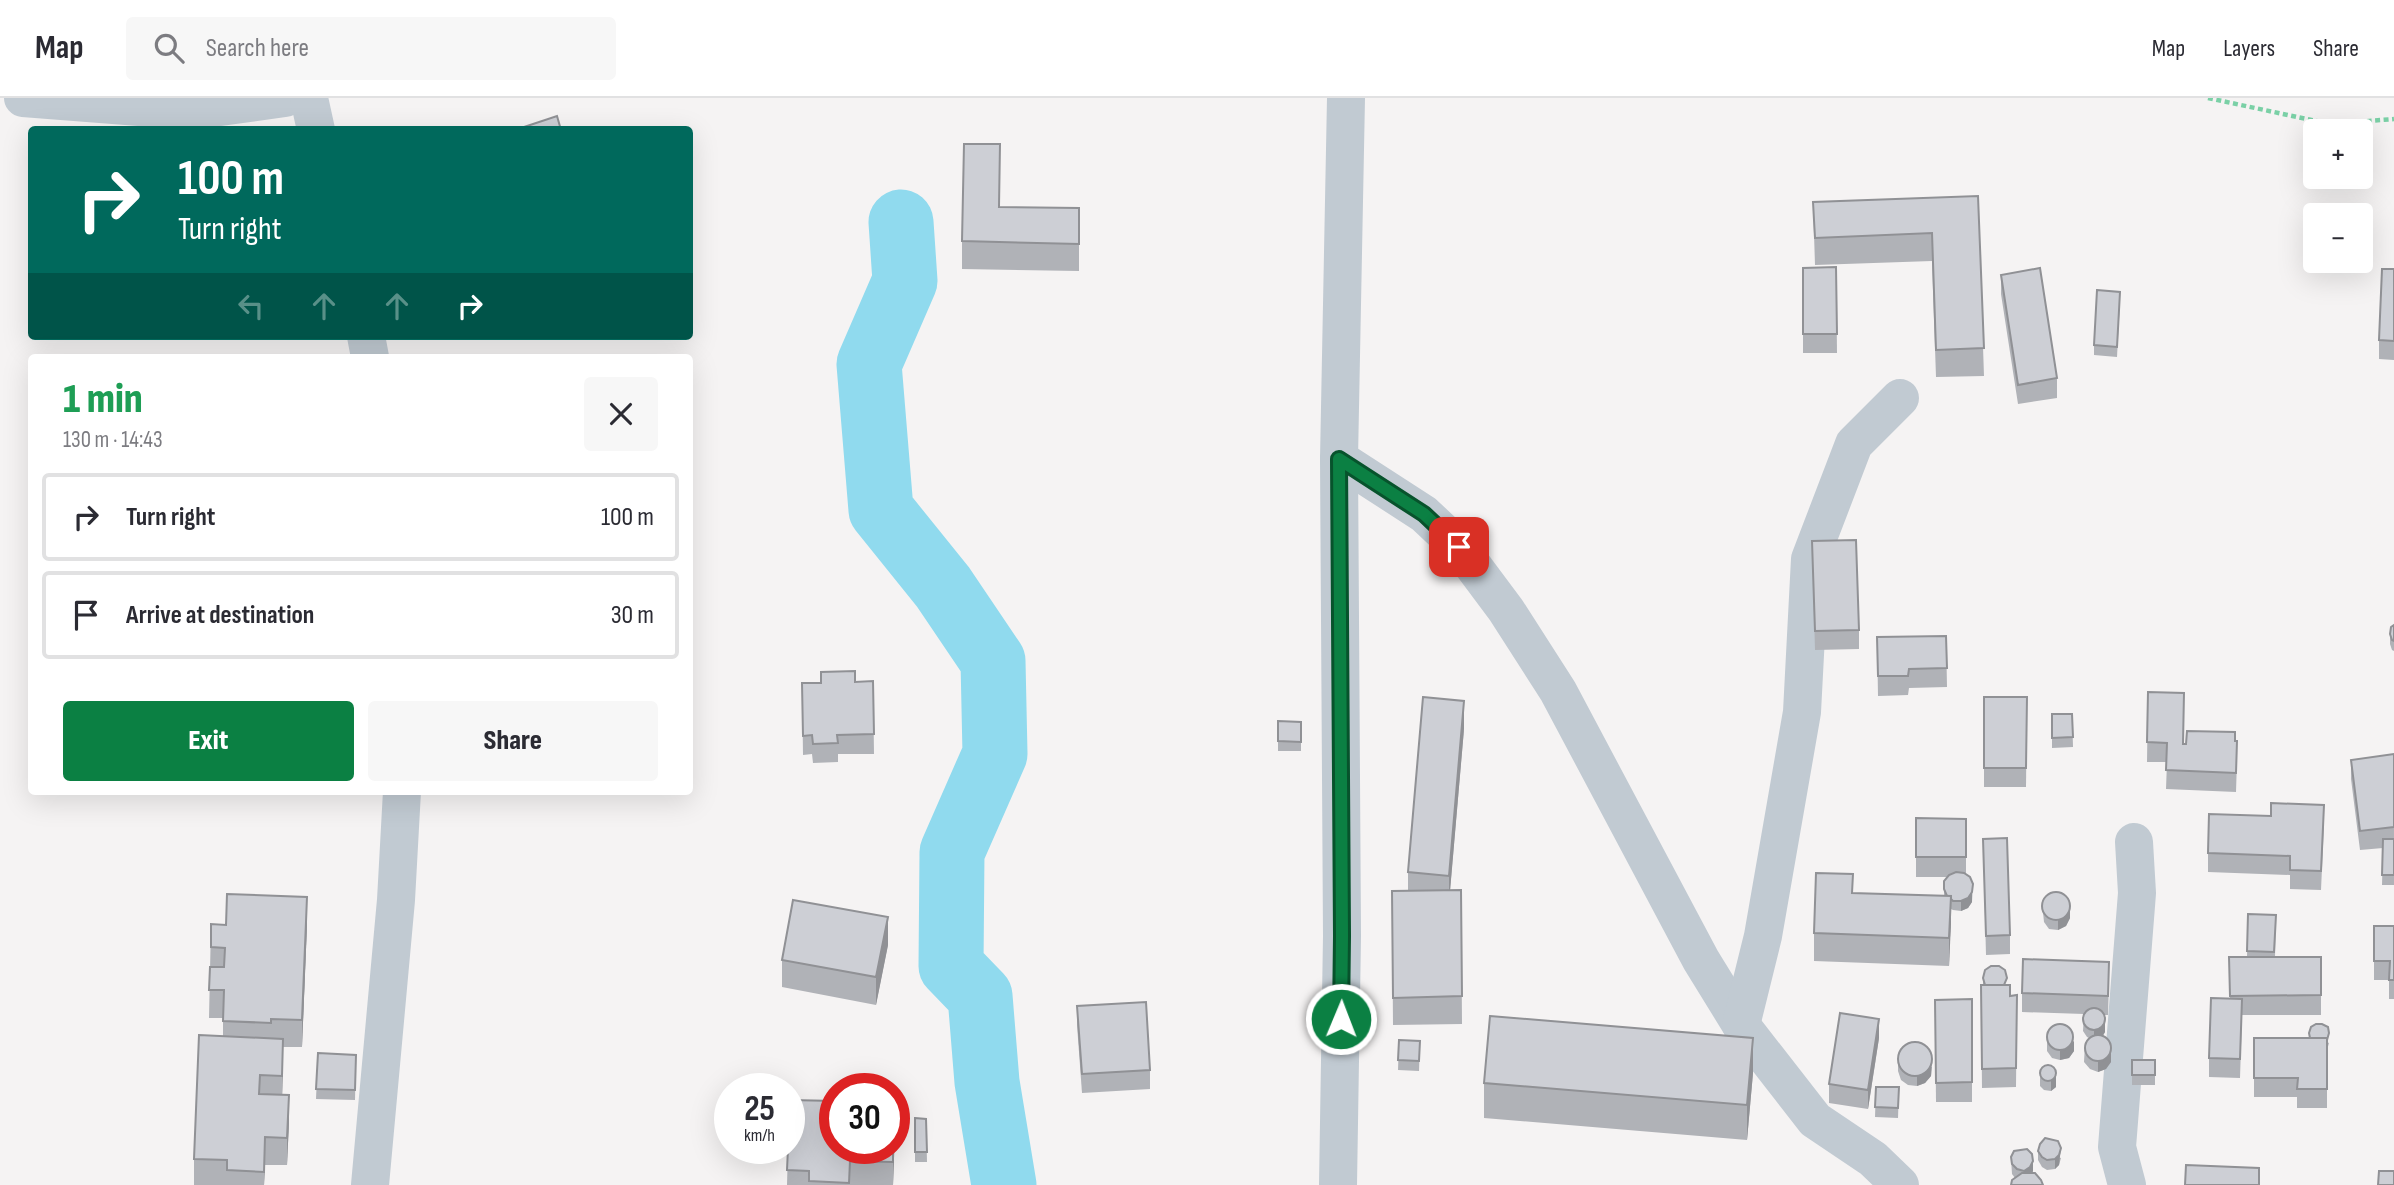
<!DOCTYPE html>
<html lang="en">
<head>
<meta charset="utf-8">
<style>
  body { margin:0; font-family:"Sofia Sans Condensed",sans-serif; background:#f7f7f7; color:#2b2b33; height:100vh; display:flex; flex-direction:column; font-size:26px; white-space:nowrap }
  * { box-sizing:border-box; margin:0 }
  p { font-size:23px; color:#7c7c81 }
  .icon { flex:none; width:38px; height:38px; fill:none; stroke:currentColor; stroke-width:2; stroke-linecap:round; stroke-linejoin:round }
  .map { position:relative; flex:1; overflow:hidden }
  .side { position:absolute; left:28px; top:256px; width:665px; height:441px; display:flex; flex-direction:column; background:#fff; border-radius:7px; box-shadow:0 7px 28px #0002 }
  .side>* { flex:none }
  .guide { position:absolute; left:28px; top:28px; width:665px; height:214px; border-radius:7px; box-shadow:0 7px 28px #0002; background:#00695c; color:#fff; overflow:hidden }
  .tools { position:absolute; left:2303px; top:21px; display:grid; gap:14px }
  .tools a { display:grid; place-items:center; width:70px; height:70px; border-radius:7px; background:#fff; box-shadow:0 7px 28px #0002; font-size:35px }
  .speed { position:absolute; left:714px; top:975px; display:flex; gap:14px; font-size:35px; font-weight:700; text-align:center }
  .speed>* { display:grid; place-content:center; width:91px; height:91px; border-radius:50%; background:#fff; box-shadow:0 7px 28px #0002; line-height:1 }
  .speed small { font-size:18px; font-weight:400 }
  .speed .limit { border:10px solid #d22; background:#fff; color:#111 }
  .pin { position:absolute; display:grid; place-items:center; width:60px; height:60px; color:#fff; margin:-30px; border-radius:14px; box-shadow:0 4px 10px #0006 }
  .me { position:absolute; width:77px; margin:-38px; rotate:1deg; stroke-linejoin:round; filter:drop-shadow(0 0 5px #0008) }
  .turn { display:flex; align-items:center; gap:24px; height:147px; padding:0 35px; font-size:32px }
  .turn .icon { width:91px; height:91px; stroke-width:2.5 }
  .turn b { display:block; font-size:49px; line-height:60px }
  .lanes { display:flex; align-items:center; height:66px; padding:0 35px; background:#0003; justify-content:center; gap:35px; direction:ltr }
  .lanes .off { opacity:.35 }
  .round { display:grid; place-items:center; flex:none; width:74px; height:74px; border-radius:7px; background:#f7f7f7 }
  .summary { display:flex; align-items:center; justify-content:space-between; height:119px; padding:0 35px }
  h1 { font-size:42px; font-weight:800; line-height:52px; color:#1e9e55 }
  .button { display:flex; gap:14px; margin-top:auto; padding:14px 35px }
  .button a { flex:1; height:80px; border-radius:7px; background:#0b8043; color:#fff; font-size:28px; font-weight:800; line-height:80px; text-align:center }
  .button a+a { background:#f7f7f7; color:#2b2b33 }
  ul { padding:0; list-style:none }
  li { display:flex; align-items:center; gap:21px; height:88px; margin:0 14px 10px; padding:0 21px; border:4px solid #e1e1e2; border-radius:7px }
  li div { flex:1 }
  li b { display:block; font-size:26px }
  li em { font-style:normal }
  header { display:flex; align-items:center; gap:42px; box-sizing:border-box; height:98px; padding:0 35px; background:#fff; border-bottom:2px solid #e1e1e2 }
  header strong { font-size:33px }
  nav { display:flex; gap:38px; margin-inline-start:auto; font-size:24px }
  .search { width:490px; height:63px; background:#f7f7f7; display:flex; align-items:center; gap:18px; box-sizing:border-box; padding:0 24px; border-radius:7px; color:#7c7c81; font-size:26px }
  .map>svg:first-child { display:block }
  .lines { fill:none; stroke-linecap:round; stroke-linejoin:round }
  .river { stroke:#90daee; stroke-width:65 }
  .path { stroke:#7ad0a6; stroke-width:4.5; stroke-dasharray:5 3.5; stroke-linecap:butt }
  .minor { stroke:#c1cad2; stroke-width:38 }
  .wall { fill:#b0b2b7 }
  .shaded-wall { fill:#909195 }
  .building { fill:#cdcfd5; stroke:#909195; stroke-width:2 }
  .route-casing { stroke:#07532c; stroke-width:18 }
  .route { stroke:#0b8043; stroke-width:12 }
</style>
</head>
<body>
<header>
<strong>Map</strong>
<div class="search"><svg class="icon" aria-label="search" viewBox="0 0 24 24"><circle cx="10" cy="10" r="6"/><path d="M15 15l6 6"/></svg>Search here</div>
<nav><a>Map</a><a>Layers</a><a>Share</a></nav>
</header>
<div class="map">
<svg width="2394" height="1087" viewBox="0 0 2394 1087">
  <rect width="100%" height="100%" fill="#f5f3f3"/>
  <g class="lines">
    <path class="river" d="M901 124 905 183 869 266 881 412 943 489 993 563 995 656 952 754 951 868 980 898 987 984 1004 1087"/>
    <path class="path" d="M2208 0 2330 26 2394 21"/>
    <g class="minor">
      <path d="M23 0 191 13 285 0"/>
      <path d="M309 0 316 32"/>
      <path d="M366 238 370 259"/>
      <path d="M1339 361 1424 416 1459 449 1506 512 1558 593 1701 862 1741 927 1815 1022 1873 1061 1900 1087"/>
      <path d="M1741 927 1763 838 1802 614 1810 461 1854 346 1900 300"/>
      <path d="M370 1087 396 802 402 693"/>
      <path d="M1338 1087 1342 838 1339 361 1346 0"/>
      <path d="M2127 1087 2117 1049 2137 795 2134 744"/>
    </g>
  </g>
  <g class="wall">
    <path d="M1978 98 1984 278 1936 279 1932 163 1815 167 1813 104Z"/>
    <path d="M1000 109 1079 110V173L962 171V143Z"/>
    <path d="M1836 169 1837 255H1803V170Z"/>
    <path d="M2394 171V262L2379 261V242Z"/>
    <path d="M2001 177 2057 280V300L2018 306 2001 196Z"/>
    <path d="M2120 204 2117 259 2094 257V247Z"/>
    <path d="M1812 443 1859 532V551L1815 552Z"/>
    <path d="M2394 527V553L2392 552 2390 546V536Z"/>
    <path d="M1946 538 1947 589 1909 590 1908 597 1878 598 1877 539Z"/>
    <path d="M873 583 874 656H838V664L813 665 812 656 803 657 802 585Z"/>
    <path d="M2148 594 2183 646 2235 643 2237 662 2236 694 2166 691 2167 664H2147Z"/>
    <path d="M1984 599H2027L2026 689H1984Z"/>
    <path d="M2052 616H2072L2073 649 2052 650Z"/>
    <path d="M1278 623 1301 624V653H1278Z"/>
    <path d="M1464 631 1450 792H1461L1462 926 1393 927 1392 793H1408V774Z"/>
    <path d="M2394 656V787H2382L2383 750 2360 752 2351 681V662Z"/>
    <path d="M1916 720 1966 721V776L1973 786 1972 804 1968 810 1961 813 1953 812 1951 811 1949 868 1814 863V835L1853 795 1944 798V783L1948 779H1916Z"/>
    <path d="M2324 726 2321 792 2290 791V777L2208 774V755Z"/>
    <path d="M1983 741 2010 837V856L1986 857Z"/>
    <path d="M2042 805 2070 820 2066 828 2058 832 2049 831 2044 824Z"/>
    <path d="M2248 816 2276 817 2275 859H2321V917H2242L2240 980 2209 979V960L2230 901 2229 859H2247Z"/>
    <path d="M211 826 307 827 302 949H283L282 996 289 1024 287 1067H265L264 1087H194V1061L223 938V920H209Z"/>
    <path d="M2374 828H2394V901H2389V882H2374Z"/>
    <path d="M888 847 876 907 782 889V862Z"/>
    <path d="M1983 880 2007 887 2010 898 2017 897 2016 989 1982 990 1981 887H1983Z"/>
    <path d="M2109 883 2108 917H2105V934L2103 938 2111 955V964L2106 971 2098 974 2090 971 2084 964 2085 946 2089 940 2087 939 2083 933 2084 916 2022 914V895Z"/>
    <path d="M1972 901V1004H1936L1935 902Z"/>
    <path d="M1077 908 1150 972V991L1082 995 1077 927Z"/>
    <path d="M2047 934 2074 953 2069 960 2060 962 2052 960 2047 953Z"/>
    <path d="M2309 935 2329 945 2327 952V1010H2297V999H2254V940H2309Z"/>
    <path d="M1879 940 1868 1011 1829 1005V986Z"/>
    <path d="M1399 942 1420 943 1419 973 1398 972Z"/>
    <path d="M318 955 356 957 355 1002 316 1001Z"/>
    <rect x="2132" y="962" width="23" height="25"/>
    <path d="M1898 963 1932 969 1931 978 1925 985 1917 988 1908 987 1901 982 1898 973Z"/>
    <path d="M1753 975 1747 1042 1484 1020V985Z"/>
    <path d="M2040 978 2056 982V989L2051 993 2044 992 2040 988Z"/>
    <path d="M1876 989H1899L1898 1020 1875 1019Z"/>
    <path d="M915 1020 926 1021 927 1064H915Z"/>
    <path d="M895 1033 893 1087H787L788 1050Z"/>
    <path d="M2038 1053 2061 1060 2059 1067 2055 1071 2047 1072 2042 1069 2038 1062Z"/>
    <path d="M2011 1059 2033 1073 2032 1075 2015 1080 2012 1076Z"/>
  </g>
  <g class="shaded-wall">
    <path d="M1464 603V631L1449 805V778Z"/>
    <path d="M1972 794V804L1968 810 1961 813V803Z"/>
    <path d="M1951 798V826L1949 868V840Z"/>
    <path d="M307 799V827L302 949V922Z"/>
    <path d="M2070 810V820L2066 828 2058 832V822Z"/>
    <path d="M888 819V847L876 907V879Z"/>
    <path d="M1879 921V940L1868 1011V992Z"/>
    <path d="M2105 925V934L2101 940 2094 942V932Z"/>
    <path d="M1753 940V975L1747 1042V1007Z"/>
    <path d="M283 941V969L282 1005V978Z"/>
    <path d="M2074 943V953L2069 960 2060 962V953Z"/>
    <path d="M2111 945V964L2106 971 2098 974V964Z"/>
    <path d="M1932 959 1931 978 1925 985 1917 988V978Z"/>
    <path d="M2056 972V989L2051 993V983Z"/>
    <path d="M289 997V1024L287 1067V1040Z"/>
    <path d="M895 1005V1033L893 1087V1064L894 1050Z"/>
    <path d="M265 1039V1067L264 1087V1074Z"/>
    <path d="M2061 1050 2059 1067 2055 1071V1061Z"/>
    <path d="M2033 1063V1073L2030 1079 2024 1083V1073Z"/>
  </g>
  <g class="building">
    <path d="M557 18 561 32H515Z"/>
    <path d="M964 46H1000L999 109 1079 110V146L962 143Z"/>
    <path d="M1978 98 1984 250 1936 252 1932 135 1815 140 1813 104Z"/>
    <path d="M1836 169 1837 236H1803V170Z"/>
    <path d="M2040 170 2057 280 2018 287 2001 177Z"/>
    <path d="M2382 171H2394V243L2379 242Z"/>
    <path d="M2097 192 2120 194 2117 249 2094 247Z"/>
    <path d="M1856 442 1859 532 1815 533 1812 443Z"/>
    <path d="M2394 527V543L2392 542 2390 536 2391 529Z"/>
    <path d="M1946 538 1947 570 1909 571 1908 578H1878L1877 539Z"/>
    <path d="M855 573V584L873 583 874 636 837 637 838 645 813 646 812 637 803 638 802 585H821V574Z"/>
    <path d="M2148 594 2184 595 2183 646H2186L2187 633 2235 634V643H2237L2236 675 2166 672 2167 645 2147 644Z"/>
    <path d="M1423 599 1464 603 1449 778 1408 774Z"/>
    <path d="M1984 599H2027L2026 670H1984Z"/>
    <path d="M2052 616H2072L2073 639 2052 640Z"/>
    <path d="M1278 623 1301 624V644L1278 643Z"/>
    <path d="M2394 656V729L2360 733 2351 662Z"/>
    <path d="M2271 705 2324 707 2321 773 2290 772V758L2208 755 2209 716 2271 718Z"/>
    <path d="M1916 720 1966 721V759H1916Z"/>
    <path d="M2007 740 2010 837 1986 838 1983 741Z"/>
    <path d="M2383 741H2394V777H2382Z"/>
    <path d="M1956 774 1964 775 1970 779 1973 786 1972 794 1968 800 1961 803H1953L1951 801V798H1947L1944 791V783L1949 777Z"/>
    <path d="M1816 775 1853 776 1852 795 1951 798 1949 840 1814 835Z"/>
    <path d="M1461 792 1462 898 1393 900 1392 793Z"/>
    <circle cx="2056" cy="808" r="14"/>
    <path d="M227 796 307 799 302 922 271 921V925L223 923 224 892H209L210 869H224L225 850 211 849V826L226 827Z"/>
    <path d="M793 802 888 819 876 879 782 862Z"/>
    <path d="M2248 816 2276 817 2274 854 2247 853Z"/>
    <path d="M2374 828H2394V882H2389L2390 863H2374Z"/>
    <path d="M2229 859H2321V897L2230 898Z"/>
    <path d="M2023 861 2109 864 2108 898 2022 895Z"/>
    <path d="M1991 868H1999L2005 872 2007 880 2004 887H1985L1983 880 1985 872Z"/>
    <path d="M1981 887H2010V898L2017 897 2016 970 1982 971Z"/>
    <path d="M2211 900 2242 901 2240 961 2209 960Z"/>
    <path d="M1972 901V984L1936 985 1935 902Z"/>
    <path d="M1146 904 1150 972 1082 976 1077 908Z"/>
    <circle cx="2094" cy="921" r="11"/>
    <path d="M1840 915 1879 921 1868 992 1829 986Z"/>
    <path d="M1490 918 1753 940 1747 1007 1484 985Z"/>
    <circle cx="2060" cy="939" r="13"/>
    <path d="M2316 926H2322L2328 929 2329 935 2327 942V940H2310L2309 935 2311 929Z"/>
    <circle cx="2098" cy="950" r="13"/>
    <path d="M199 937 283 941 282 978 260 977 259 996 289 997 287 1040 265 1039 264 1074 227 1072V1062L194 1061Z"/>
    <path d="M2254 940H2327V991H2297L2298 980H2254Z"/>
    <path d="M1399 942 1420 943 1419 963 1398 962Z"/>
    <circle cx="1915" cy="961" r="17"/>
    <path d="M318 955 356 957 355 992 316 991Z"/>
    <rect x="2132" y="962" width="23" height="15"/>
    <circle cx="2048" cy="975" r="8"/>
    <path d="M1876 989H1899L1898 1010 1875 1009Z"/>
    <path d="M790 1002 835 1003V1050H893V1064L850 1063 849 1085 809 1083V1073L787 1072 788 1050H789Z"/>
    <path d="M915 1020 926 1021 927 1054H915Z"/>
    <path d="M2045 1040 2058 1043 2061 1050 2059 1057 2055 1061 2047 1062 2042 1059 2038 1053 2040 1046Z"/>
    <path d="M2027 1051 2032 1056 2033 1063 2030 1069 2024 1073 2017 1071 2012 1066 2011 1059 2014 1053Z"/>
    <path d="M2186 1067 2259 1070V1087H2185Z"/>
    <path d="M2379 1073H2394V1087H2378Z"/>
    <path d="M2022 1075H2035L2041 1082 2043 1087H2011L2012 1082Z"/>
  </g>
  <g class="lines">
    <g class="route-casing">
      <path id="route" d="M1341 921 1342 838 1339 361 1424 416 1459 449"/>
    </g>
    <use href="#route" class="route"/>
  </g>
</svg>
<div class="tools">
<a>+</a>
<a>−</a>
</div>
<div class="speed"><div>25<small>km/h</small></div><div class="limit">30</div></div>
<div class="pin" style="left:1459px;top:449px;background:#d93025"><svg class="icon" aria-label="arrive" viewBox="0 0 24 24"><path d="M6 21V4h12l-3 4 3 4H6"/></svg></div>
<svg class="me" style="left:1341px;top:921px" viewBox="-20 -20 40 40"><circle r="17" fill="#0b8043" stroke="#fff" stroke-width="3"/><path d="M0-11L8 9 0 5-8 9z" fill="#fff"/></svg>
<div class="guide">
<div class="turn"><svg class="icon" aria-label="right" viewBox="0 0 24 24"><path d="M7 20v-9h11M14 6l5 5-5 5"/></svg><div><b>100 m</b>Turn right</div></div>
<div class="lanes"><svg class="icon off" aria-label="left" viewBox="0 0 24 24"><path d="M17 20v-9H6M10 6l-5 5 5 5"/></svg><svg class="icon off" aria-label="ahead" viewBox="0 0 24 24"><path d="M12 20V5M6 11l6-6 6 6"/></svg><svg class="icon off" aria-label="ahead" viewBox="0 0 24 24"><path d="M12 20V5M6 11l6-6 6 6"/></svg><svg class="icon" aria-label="right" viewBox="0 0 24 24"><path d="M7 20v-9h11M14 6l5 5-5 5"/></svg></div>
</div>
<section class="side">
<div class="summary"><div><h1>1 min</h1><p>130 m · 14:43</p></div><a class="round"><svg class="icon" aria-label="close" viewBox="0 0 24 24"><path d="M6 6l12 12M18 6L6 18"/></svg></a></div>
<ul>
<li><svg class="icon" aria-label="right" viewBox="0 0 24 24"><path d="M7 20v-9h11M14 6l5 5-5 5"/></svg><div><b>Turn right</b></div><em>100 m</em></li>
<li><svg class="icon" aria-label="arrive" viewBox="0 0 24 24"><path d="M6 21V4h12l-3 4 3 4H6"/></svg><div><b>Arrive at destination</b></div><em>30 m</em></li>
</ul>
<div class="button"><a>Exit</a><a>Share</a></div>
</section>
</div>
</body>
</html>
